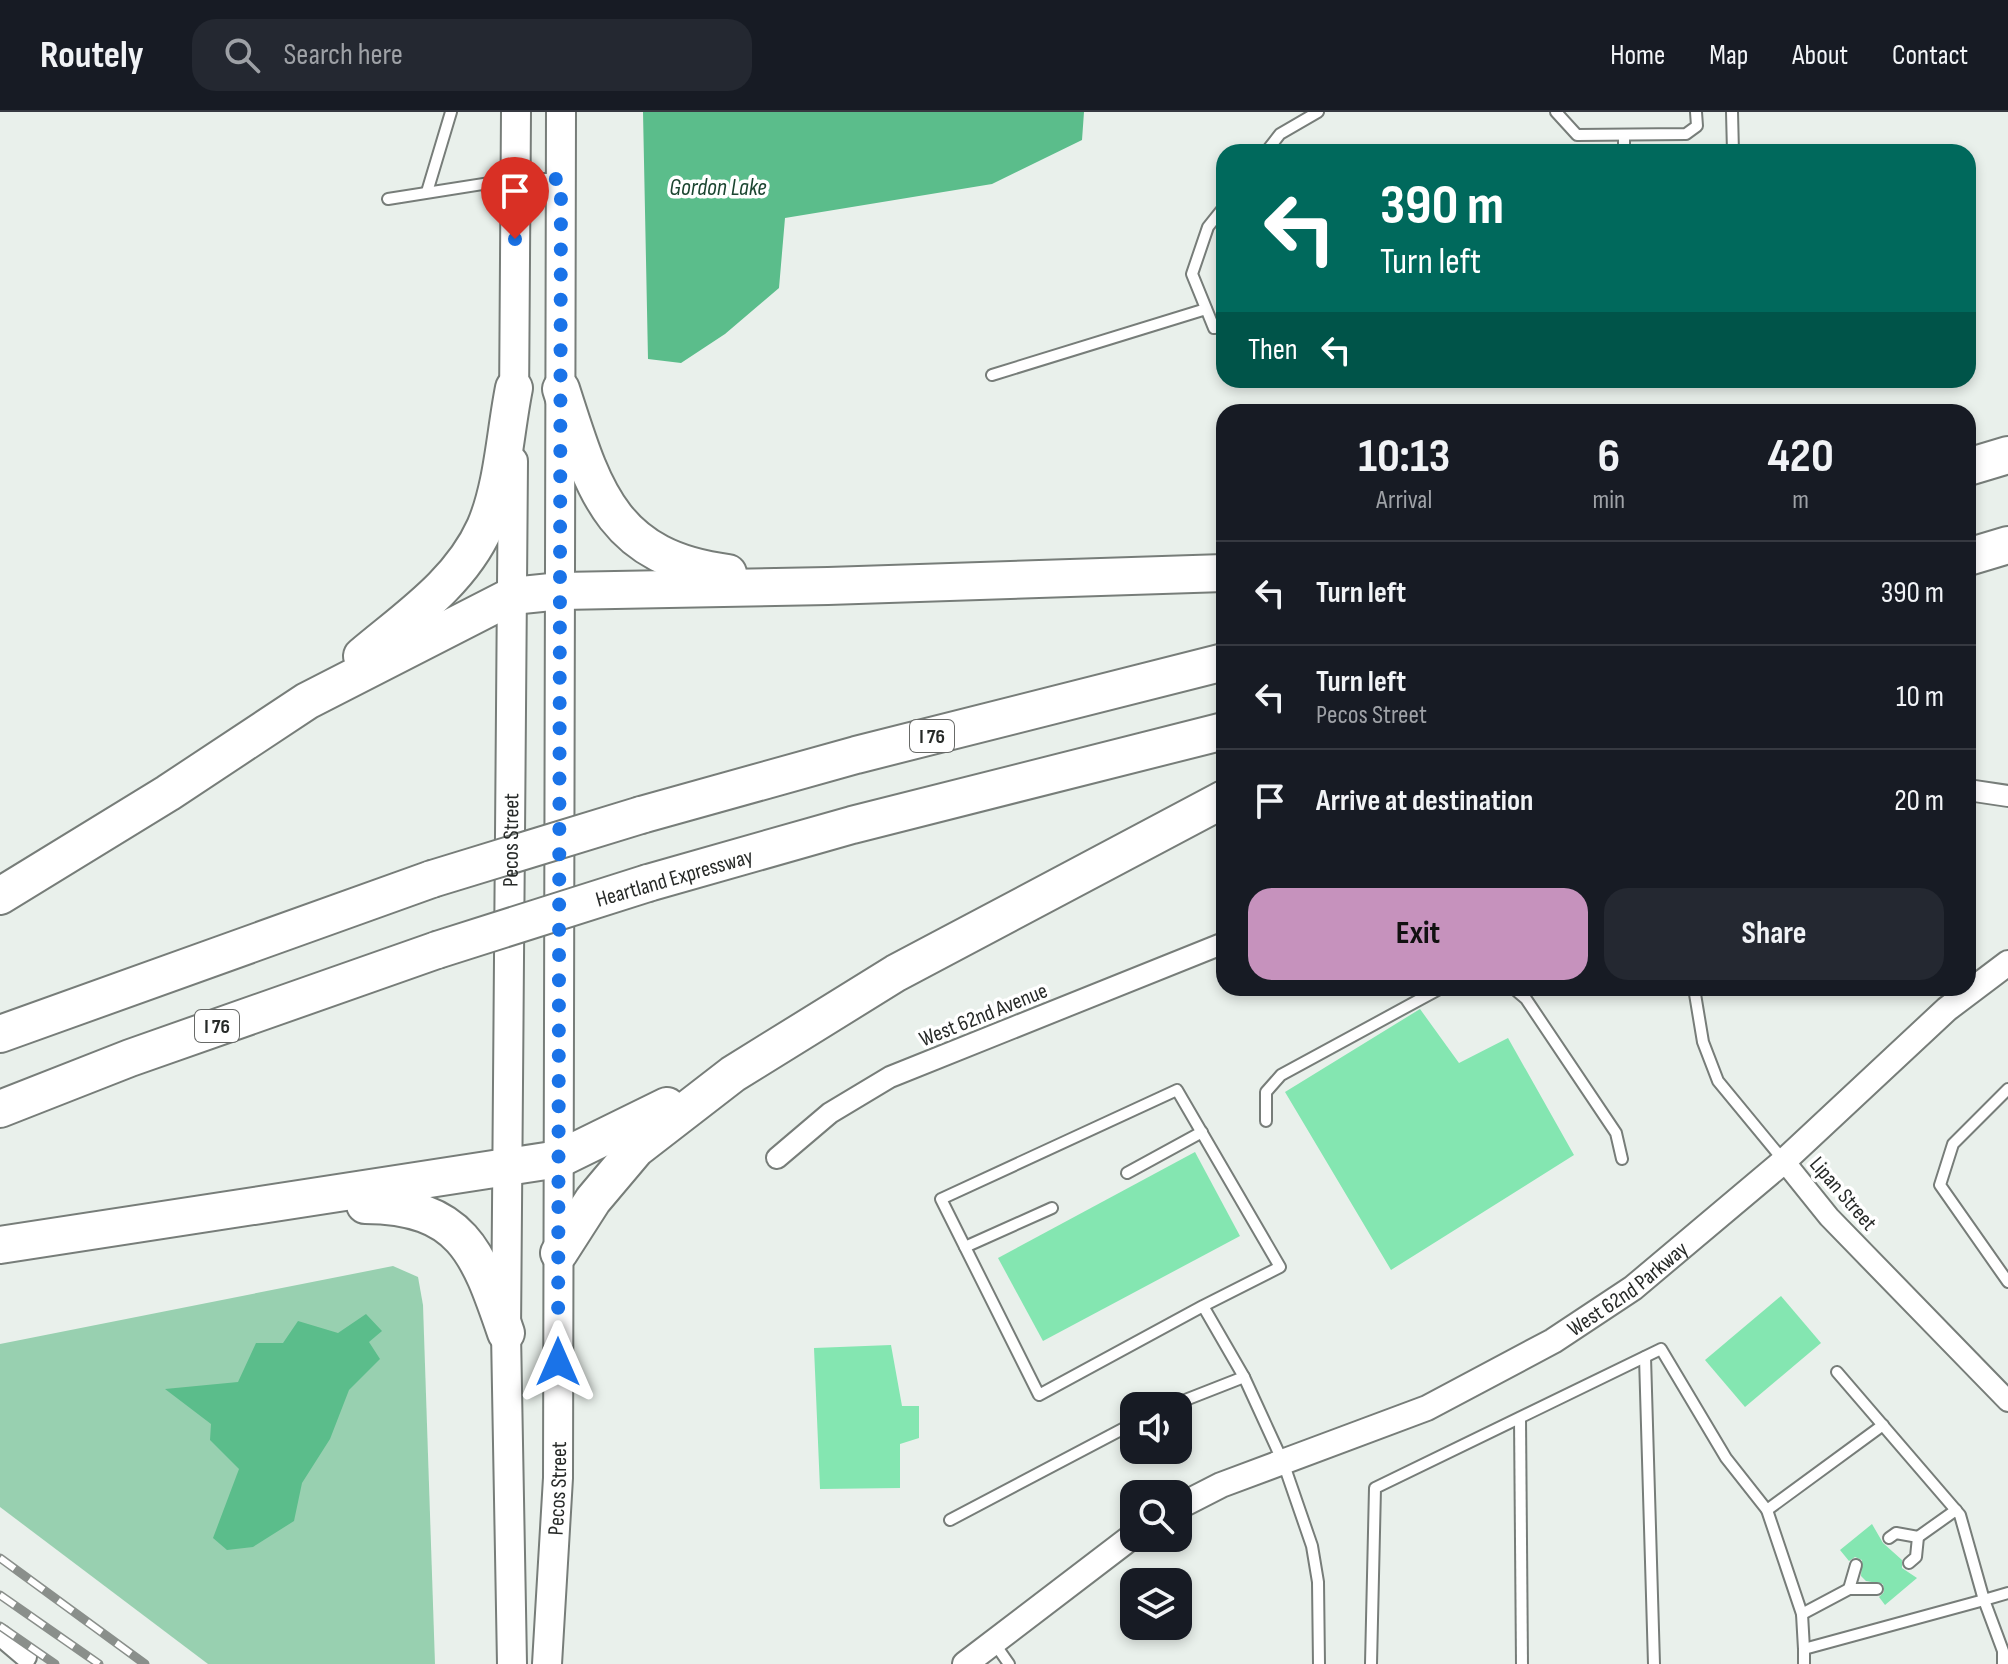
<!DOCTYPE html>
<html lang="en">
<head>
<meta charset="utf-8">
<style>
  body { margin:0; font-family:"Sofia Sans Condensed",sans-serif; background:#242831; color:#f1f3f6; height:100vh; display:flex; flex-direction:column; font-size:30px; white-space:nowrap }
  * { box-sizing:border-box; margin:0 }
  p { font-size:26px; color:#9ea1a6 }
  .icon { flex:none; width:44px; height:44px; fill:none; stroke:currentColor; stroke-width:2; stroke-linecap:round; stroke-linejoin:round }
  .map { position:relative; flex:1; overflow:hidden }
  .side { position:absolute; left:1216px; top:292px; width:760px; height:592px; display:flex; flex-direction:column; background:#171b24; border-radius:24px; box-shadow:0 4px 12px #0003 }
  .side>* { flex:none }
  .top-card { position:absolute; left:1216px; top:32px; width:760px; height:244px; border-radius:24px; box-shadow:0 4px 12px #0003; background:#00695c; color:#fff; overflow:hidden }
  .fabs { position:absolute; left:1120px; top:1280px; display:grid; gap:16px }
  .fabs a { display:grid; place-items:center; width:72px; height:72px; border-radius:16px; background:#171b24; box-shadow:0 4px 12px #0003; font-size:40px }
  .pin { position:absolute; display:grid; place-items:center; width:68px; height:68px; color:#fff; margin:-82px -34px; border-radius:50% 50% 50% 0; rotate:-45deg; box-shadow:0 0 8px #0007 }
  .pin .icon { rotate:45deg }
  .me { position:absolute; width:88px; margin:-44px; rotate:0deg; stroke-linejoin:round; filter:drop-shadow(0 0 6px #0008) }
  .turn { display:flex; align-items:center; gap:28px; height:168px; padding:0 32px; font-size:36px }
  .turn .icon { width:104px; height:104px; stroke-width:2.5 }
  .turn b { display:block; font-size:56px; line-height:68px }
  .then { display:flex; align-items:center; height:76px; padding:0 32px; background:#0003; gap:16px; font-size:30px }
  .eta { display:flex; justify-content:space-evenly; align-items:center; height:136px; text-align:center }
  .eta b { font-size:48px; font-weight:700; line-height:56px }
  .cta { display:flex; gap:16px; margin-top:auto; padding:16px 32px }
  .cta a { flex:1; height:92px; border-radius:24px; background:#c692bd; color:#111; font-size:32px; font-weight:700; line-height:92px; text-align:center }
  .cta a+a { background:#242831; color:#f1f3f6 }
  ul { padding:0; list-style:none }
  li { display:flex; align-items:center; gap:24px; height:104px; padding:0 32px; border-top:2px solid #363941 }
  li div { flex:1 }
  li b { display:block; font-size:30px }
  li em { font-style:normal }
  header { display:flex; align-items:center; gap:48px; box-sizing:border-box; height:112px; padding:0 40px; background:#171b24; border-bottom:2px solid #363941 }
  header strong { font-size:38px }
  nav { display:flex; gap:44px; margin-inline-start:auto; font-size:28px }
  .search { width:560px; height:72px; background:#242831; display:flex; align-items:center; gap:20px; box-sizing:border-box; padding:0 28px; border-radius:24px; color:#9ea1a6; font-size:30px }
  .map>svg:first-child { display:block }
  .green { fill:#98d0b0 }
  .water { fill:#5bbd8b }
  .building { fill:#84e6b1 }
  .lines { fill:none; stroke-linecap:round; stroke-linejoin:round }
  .service-casing { stroke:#777d79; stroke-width:14 }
  .minor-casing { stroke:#777d79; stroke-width:24 }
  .tertiary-casing { stroke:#777d79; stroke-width:28 }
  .secondary-casing { stroke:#777d79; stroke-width:32 }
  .motorway-casing { stroke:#777d79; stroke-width:40 }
  .service { stroke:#fff; stroke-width:10 }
  .minor { stroke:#fff; stroke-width:20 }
  .tertiary { stroke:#fff; stroke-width:24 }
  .secondary { stroke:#fff; stroke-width:28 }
  .motorway { stroke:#fff; stroke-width:36 }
  .rail-casing { stroke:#8a8f8b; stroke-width:9 }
  .rail { stroke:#fff; stroke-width:6; stroke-dasharray:18; stroke-linecap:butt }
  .motorway-bridge-casing { stroke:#777d79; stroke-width:40; stroke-linecap:butt }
  .motorway-bridge { stroke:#fff; stroke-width:36 }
  .route { stroke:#1a73e8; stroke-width:14; stroke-dasharray:0 25.2 }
  .labels { text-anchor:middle; stroke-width:7; stroke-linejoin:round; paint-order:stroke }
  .shield { fill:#fff; stroke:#686a68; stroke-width:2 }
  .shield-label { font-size:20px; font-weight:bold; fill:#272a28 }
  .street-label { font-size:22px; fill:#272a28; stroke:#fff }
  .water-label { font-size:24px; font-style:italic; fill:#1c4631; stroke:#fff }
</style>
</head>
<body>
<header>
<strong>Routely</strong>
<div class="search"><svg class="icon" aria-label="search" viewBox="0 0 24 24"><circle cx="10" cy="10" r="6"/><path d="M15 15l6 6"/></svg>Search here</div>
<nav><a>Home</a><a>Map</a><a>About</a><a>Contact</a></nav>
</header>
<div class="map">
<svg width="2008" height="1552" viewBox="0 0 2008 1552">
  <rect width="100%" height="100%" fill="#e9f0eb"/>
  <path class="green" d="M393 1154 418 1165 423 1193 435 1552H208L0 1395V1232Z"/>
  <g class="water">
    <path d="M643 0H1084L1082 28 992 72 785 106 779 176 725 222 681 251 648 247Z"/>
    <path d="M366 1202 382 1219 369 1230 380 1247 349 1278 330 1327 302 1371 294 1409 253 1435 227 1438 213 1426 239 1357 210 1328 211 1312 165 1277 238 1270 256 1231H283L298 1209 338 1221Z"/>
  </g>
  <g class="building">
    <path d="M1420 897 1459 951 1508 926 1574 1043 1391 1158 1285 980Z"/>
    <path d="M1195 1040 1240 1124 1043 1229 998 1146Z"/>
    <path d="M1781 1184 1821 1231 1745 1295 1705 1248Z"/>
    <path d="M891 1233 902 1294H919V1326L900 1332V1376L820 1377 814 1236Z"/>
    <path d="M1872 1412 1883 1431 1902 1448V1456L1917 1466 1885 1493 1879 1485 1884 1480 1883 1472 1866 1469 1861 1464 1862 1448 1855 1445 1849 1449 1840 1438Z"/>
  </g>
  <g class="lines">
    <g class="service-casing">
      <g id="service">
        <path d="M1556 0 1577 23 1686 22 1697 14 1696 0"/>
        <path d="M1732 0 1733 40"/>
        <path d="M1624 23V40"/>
        <path d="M1266 40 1280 22 1318 0"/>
        <path d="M427 80 451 0"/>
        <path d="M388 87 515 67H561"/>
        <path d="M1224 95 1208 115 1192 162 1214 216 1224 215"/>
        <path d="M992 263 1206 197"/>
        <path d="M1513 876 1526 887 1616 1021 1622 1047"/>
        <path d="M1694 876 1703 930 1718 969 1784 1049"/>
        <path d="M2008 977 1953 1032 1940 1073 2008 1170"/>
        <path d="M1266 1009V980L1281 963 1441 876"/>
        <path d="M1127 1061 1202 1020"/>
        <path d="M965 1135 1052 1096"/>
        <path d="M1203 1194 1039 1283 941 1087 1177 978 1280 1155 1203 1194 1244 1265 1283 1350 1312 1434 1318 1470 1319 1552"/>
        <path d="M1645 1245 1654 1552"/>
        <path d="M1837 1260 1960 1403 1984 1488 2008 1481"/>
        <path d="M1170 1294 1244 1265"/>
        <path d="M1520 1306 1522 1552"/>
        <path d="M1767 1398 1802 1502 1804 1537"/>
        <path d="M950 1408 1134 1311"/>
        <path d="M1918 1425 1956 1398"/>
        <path d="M1889 1426 1896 1421 1918 1425 1916 1445 1909 1451"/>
        <path d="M1856 1453 1849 1477H1877"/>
        <path d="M1802 1502 1849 1477"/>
        <path d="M995 1532 1009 1552"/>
        <path d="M1371 1552 1375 1376 1661 1237 1726 1346 1767 1398 1883 1313"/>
        <path d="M1804 1552V1537L1984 1488 2003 1539V1552"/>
      </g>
    </g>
    <g class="minor-casing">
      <g id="minor">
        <path d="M1968 678 2008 684"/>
        <path d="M777 1046 830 1001 890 965 1224 831"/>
        <path d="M1784 1049 1829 1105 2008 1289"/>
        <path d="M0 1523 26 1545"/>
      </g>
    </g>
    <g class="tertiary-casing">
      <g id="tertiary">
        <path id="s1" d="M1178 1395 1221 1373 1427 1296 1553 1229 1633 1176 1784 1049 1947 897 2008 851"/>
        <path d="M965 1552 1134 1423"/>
      </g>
    </g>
    <g class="secondary-casing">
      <g id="secondary">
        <path d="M514 295 516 0"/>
        <path id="s2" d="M512 1552 506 1221 513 349"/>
        <path id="s3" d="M547 1552 558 1366 561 0"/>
      </g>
    </g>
    <g class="motorway-casing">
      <g id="motorway">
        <path d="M561 277C593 376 610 446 728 461"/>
        <path d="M1968 355 2008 343"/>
        <path d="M1968 445 2008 433"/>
        <path d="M362 544C407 506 460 471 485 415 503 373 505 321 514 276"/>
        <path d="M641 703 856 643 1224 550"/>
        <path d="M648 771 852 713 1224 619"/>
        <path d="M0 784 168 681 307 589 512 484 561 479 828 474 1224 461"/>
        <path d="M0 922 432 767"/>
        <path d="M0 997 130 946 437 838"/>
        <path d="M365 1093C462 1094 478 1139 506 1221"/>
        <path d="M0 1133 559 1047 667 994"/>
        <path d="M559 1141 593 1088 636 1037 733 962 896 861 1224 687"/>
      </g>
    </g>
    <use href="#service" class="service"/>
    <use href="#minor" class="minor"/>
    <use href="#tertiary" class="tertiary"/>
    <use href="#secondary" class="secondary"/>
    <use href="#motorway" class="motorway"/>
    <g class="rail-casing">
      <g id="rail">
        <path d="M0 1446 145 1552"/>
        <path d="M0 1483 99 1552"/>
        <path d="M0 1514 55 1552"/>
      </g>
    </g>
    <use href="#rail" class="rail"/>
    <g class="motorway-bridge-casing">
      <g id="motorway-bridge">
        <path d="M432 767 641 703"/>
        <path d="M437 838 648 771"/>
      </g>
    </g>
    <use href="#motorway-bridge" class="motorway-bridge"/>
  </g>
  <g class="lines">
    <path class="route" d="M515 127V67H561L558 1250"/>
  </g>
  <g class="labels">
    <g class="shield">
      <rect x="910" y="608" width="44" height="32" rx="6"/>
      <rect x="195" y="898" width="44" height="32" rx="6"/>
    </g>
    <g class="shield-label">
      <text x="932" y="631">I 76</text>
      <text x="217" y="921">I 76</text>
    </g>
    <g class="street-label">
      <text dy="8" stroke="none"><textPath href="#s2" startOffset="824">Pecos Street</textPath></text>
      <text transform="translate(674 765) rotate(-16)" y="8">Heartland Expressway</text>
      <text transform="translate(983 902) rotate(-22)" y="8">West 62nd Avenue</text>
      <text transform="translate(1844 1081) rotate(49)" y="8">Lipan Street</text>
      <text dy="8" stroke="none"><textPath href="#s1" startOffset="502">West 62nd Parkway</textPath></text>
      <text dy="8" stroke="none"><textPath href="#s3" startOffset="176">Pecos Street</textPath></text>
    </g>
    <g class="water-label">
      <text x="718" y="83">Gordon Lake</text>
    </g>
  </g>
</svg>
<div class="fabs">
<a><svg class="icon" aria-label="sound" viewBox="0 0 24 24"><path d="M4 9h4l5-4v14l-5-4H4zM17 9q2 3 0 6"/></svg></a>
<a><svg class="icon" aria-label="search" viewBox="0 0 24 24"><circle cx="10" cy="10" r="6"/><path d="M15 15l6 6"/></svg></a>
<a><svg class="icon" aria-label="layers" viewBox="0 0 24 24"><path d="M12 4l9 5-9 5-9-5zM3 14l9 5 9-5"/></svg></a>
</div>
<div class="pin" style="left:515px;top:127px;background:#d93025"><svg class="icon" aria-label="arrive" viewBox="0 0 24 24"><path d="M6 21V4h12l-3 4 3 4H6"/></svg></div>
<svg class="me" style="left:558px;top:1250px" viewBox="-20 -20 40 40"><path d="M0-17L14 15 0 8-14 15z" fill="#1a73e8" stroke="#fff" stroke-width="4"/></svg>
<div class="top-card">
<div class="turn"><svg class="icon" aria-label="left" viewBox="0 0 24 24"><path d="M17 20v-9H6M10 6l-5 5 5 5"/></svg><div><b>390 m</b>Turn left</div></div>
<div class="then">Then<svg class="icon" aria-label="left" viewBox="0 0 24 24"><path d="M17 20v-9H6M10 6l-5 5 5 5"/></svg></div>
</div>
<section class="side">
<div class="eta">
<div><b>10:13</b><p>Arrival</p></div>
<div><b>6</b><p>min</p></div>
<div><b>420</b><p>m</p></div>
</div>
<ul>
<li><svg class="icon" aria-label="left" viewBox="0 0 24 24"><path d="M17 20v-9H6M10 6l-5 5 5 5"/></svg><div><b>Turn left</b></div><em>390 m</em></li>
<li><svg class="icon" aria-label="left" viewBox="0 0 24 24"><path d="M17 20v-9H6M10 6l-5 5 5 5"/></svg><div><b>Turn left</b><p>Pecos Street</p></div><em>10 m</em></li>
<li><svg class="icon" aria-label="arrive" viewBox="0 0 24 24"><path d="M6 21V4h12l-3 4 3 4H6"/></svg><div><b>Arrive at destination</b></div><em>20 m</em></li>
</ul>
<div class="cta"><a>Exit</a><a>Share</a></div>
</section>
</div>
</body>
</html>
